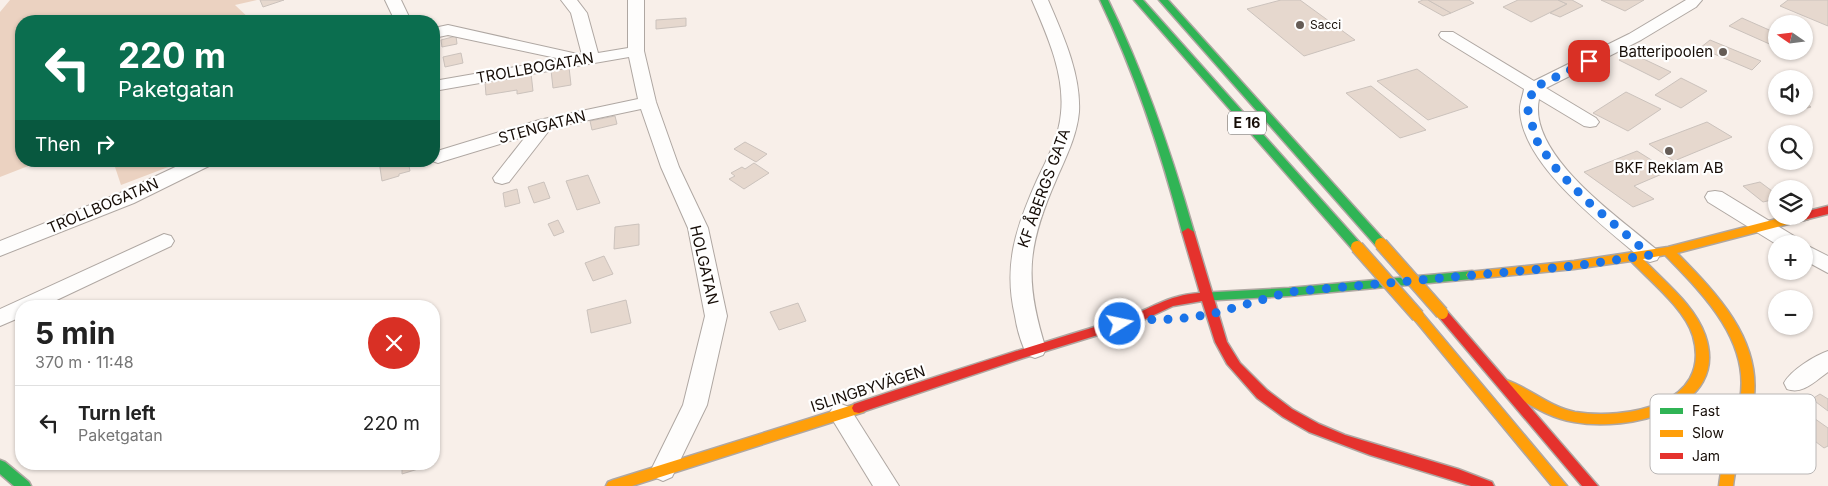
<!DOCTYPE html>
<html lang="en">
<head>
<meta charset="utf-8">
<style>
  body { margin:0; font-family:Inter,sans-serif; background:#f2f2f2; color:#222; height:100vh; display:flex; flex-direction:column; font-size:19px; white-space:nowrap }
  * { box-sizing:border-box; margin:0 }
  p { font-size:16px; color:#767676 }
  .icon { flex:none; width:28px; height:28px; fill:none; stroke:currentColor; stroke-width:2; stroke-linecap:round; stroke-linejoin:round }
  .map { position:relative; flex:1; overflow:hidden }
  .side { position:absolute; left:15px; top:300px; width:425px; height:170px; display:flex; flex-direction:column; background:#fff; border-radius:20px; box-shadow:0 1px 4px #0004 }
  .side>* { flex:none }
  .hud { position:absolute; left:15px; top:15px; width:425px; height:152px; border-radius:20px; box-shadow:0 1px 4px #0004; background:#0b6e4f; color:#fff; overflow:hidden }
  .needle { width:32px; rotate:284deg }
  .tools { position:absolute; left:1768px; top:15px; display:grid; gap:10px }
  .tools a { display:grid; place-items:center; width:45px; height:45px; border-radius:50%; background:#fff; box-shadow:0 1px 4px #0004; font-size:25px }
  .pin { position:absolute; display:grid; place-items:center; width:42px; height:42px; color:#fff; margin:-21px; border-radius:10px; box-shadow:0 2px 8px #0006 }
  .me { position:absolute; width:55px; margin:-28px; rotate:80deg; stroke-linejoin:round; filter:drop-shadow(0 0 4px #0008) }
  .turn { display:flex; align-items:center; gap:18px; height:105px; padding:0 20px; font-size:22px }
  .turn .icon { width:65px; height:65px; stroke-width:2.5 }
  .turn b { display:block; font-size:35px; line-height:42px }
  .then { display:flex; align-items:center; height:48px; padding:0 20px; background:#0003; gap:10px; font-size:19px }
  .round { display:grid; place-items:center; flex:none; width:52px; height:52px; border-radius:26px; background:#f2f2f2 }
  .overview { display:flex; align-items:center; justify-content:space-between; height:85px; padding:0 20px }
  h1 { font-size:30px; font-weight:700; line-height:38px }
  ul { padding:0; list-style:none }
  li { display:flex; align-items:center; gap:15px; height:75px; padding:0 20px; border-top:1px solid #e0e0e0 }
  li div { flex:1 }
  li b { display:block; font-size:19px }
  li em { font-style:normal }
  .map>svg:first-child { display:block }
  .green { fill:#ebd2c1 }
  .building { fill:#e6d8ce; stroke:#cbc2bc }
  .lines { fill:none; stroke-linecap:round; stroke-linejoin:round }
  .street-casing { stroke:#afa7a2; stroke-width:2 }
  .fast-casing { stroke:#afa7a2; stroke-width:3 }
  .slow-casing { stroke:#afa7a2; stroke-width:3 }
  .jam-casing { stroke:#afa7a2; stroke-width:3 }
  .street { fill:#fefdfc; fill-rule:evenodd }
  .fast { fill:#30b455; fill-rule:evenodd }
  .slow { fill:#ff9f0a; fill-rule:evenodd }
  .jam { fill:#e5322d; fill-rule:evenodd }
  .slow-bridge-casing { stroke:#afa7a2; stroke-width:15; stroke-linecap:butt }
  .slow-bridge { stroke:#ff9f0a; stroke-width:12 }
  .route { stroke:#1a73e8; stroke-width:9; stroke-dasharray:0 16.2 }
  .poi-dot { fill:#655c56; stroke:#fff; stroke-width:2 }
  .labels { text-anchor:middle; stroke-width:4.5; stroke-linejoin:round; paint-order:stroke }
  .far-poi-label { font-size:12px; fill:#160d07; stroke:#fff; text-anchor:start }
  .shield { fill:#fff; stroke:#5c5651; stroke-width:1 }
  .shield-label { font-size:14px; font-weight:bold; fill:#160d07 }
  .poi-label { font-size:15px; fill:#160d07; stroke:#fff; text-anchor:end }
  .street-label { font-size:15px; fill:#160d07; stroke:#fff }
  .key { fill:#fff; stroke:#b9b6b5; stroke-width:1 }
  .key-label { font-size:14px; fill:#160d07 }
</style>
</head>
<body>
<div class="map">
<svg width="1828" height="486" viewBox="0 0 1828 486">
  <rect width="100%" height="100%" fill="#f8efe9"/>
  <g class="green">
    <path d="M10 0H257L235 5 252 21H21V161H41L0 177V12Z"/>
    <path d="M113 161H184L121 185Z"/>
  </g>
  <g class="building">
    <path d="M260 0H284L263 7Z"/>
    <path d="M1281 0H1300L1355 40 1304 56 1247 9Z"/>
    <path d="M1423 0H1428L1451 13 1443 16 1418 2Z"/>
    <path d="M1428 0H1469L1474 3 1451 13Z"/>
    <path d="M1518 0H1558L1567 4 1531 22 1503 7Z"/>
    <path d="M1558 0H1572L1583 6 1560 17 1550 13 1567 4Z"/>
    <path d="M1601 0H1644L1625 11Z"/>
    <path d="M1788 0H1828V26L1780 6Z"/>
    <path d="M686 18V26L656 29V20Z"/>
    <path d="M1742 18 1776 33V45L1774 46 1729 26Z"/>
    <path d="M456 36 457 44 442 47 441 40Z"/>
    <path d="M1710 40 1761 61 1752 70 1700 48Z"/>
    <path d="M461 53 463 63 445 67 443 57Z"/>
    <path d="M1631 53 1671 72 1659 80 1619 60Z"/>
    <path d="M569 67 571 85 553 88 551 70Z"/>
    <path d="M1417 69 1468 107 1428 120 1377 81Z"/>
    <path d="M531 73 533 91 517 94V90L486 95 485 82Z"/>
    <path d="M1681 78 1707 91 1681 108 1655 95Z"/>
    <path d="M1371 86 1426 130 1400 138 1346 93Z"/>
    <path d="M1626 92 1661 109 1628 131 1593 113Z"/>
    <path d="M1804 102 1811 107 1791 112 1783 106H1804Z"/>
    <path d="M615 116 617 124 592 130 590 121Z"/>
    <path d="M1707 122 1732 137 1674 161 1649 144Z"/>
    <path d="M745 142 767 154 756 162 734 149Z"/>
    <path d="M1637 151 1669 171 1634 186 1654 199 1633 207 1584 172Z"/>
    <path d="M379 161H408L410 171 399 174V176L382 181Z"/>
    <path d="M754 163 769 173 744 189 729 179 735 176 731 173 742 167 745 169Z"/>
    <path d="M588 175 600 203 577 210 566 181Z"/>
    <path d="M544 182 550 198 534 203 528 187Z"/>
    <path d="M1760 182 1776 194V199L1763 202 1743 186Z"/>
    <path d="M517 189 520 203 505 207 503 193Z"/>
    <path d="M558 220 564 232 554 236 548 224Z"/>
    <path d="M639 224V245L614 249 615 227Z"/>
    <path d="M604 256 613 274 593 281 585 263Z"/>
    <path d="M626 300 631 323 591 333 587 310Z"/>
    <path d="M798 303 806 321 779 330 770 312Z"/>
    <path d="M1820 394 1828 399V411L1812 399Z"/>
    <path d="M1811 416 1828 428V446L1824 448 1795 426Z"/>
    <path d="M434 454V464L402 474V464H434Z"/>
  </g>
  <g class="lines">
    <g class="street-casing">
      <g id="street">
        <path d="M385 0H401L411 21H395Z"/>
        <path d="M561 0H577L587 13 598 53 628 48V0H644V51L656 102 679 167 708 228 727 316 707 405 672 477 663 481 654 477 651 470 683 405 705 316 688 228 661 167 641 109 551 128 509 182 502 184 495 182 493 178 526 136 444 161 438 163 432 161H434V152L539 120 638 99 629 57 434 91V81L561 59 448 35 434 38V28L448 25 582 55 571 13Z"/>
        <path d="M1032 0H1048C1063 35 1081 74 1079 112 1077 136 1065 159 1056 180 1027 246 1024 280 1046 349L1043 355 1035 358 1027 355C1021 343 1017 329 1015 316 1003 265 1016 227 1037 180 1047 159 1059 137 1061 113 1065 74 1047 35 1032 0Z"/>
        <path d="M1686 0H1702L1696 7 1641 40 1546 88 1596 118 1599 122 1596 126 1590 127 1584 126 1539 99C1527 155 1619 217 1657 250L1660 255 1657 260 1650 262 1643 260C1604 226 1524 167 1520 112 1519 105 1523 96 1524 89L1441 38 1439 35 1441 32H1453L1534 81 1629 34Z"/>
        <path d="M188 161H213L211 165 134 203 0 256V241L120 193Z"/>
        <path d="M1715 191 1722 192 1799 239 1802 244H1776L1708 202 1705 197 1708 192Z"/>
        <path d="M164 234 171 236 174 241 171 246 44 306H21V317L0 326V309Z"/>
        <path d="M1804 244 1828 256V273L1804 260Z"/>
        <path d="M1828 351V372C1815 381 1803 395 1787 389L1784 383C1791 370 1814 356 1828 351Z"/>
        <path d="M841 404 849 407 899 486H873L829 414 833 407Z"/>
      </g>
    </g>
    <g class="fast-casing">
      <g id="fast">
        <path d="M1100 0H1108C1145 75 1171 152 1194 232L1192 235 1188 236 1182 232C1161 152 1136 75 1100 0Z"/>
        <path d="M1134 0H1143L1361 244 1363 247 1361 250H1353Z"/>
        <path d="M1159 0H1168L1385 241 1387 244 1385 247H1377Z"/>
        <path d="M1472 271 1476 272 1478 275 1476 278 1472 279 1289 296 1199 301 1195 300 1193 297 1195 294 1199 293 1289 288Z"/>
        <path d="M0 460 5 462 29 482 31 486H14L0 474Z"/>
      </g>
    </g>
    <g class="slow-casing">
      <g id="slow">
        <path d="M1804 212 1808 213 1809 216 1808 219 1677 253C1715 292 1760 337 1754 396 1750 427 1736 455 1733 486H1719C1722 456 1734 429 1740 400 1751 341 1703 294 1665 255L1643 259C1664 282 1694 304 1705 335 1731 410 1627 432 1574 422 1548 418 1524 401 1501 389L1500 385 1501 381 1506 380C1530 388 1549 407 1575 412 1624 420 1713 406 1693 336 1685 309 1650 281 1631 261L1574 269 1472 279 1468 278 1466 275 1468 272 1574 261 1668 247 1788 216H1804Z"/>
        <path d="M1418 311 1422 313 1567 486H1552L1414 319 1412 316 1414 313Z"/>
        <path d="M859 403 864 404 866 408 864 412 632 486H606L608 482 613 480Z"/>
      </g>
    </g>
    <g class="jam-casing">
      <g id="jam">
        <path d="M1828 206V214L1804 220 1799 216H1804V212Z"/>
        <path d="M1188 228 1194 232 1227 342 1240 363 1267 390 1292 409 1319 424 1345 435 1458 469 1492 482 1494 486H1471L1370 455 1309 432 1283 417 1257 398 1227 364 1215 342 1202 301 1173 306 1137 323 1023 358 859 413 854 412 852 408 854 404C943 374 1031 346 1121 319 1150 310 1167 295 1200 293L1182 232Z"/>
        <path d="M1442 308 1446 310 1598 486H1582L1438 316 1436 313 1438 310Z"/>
      </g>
    </g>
    <use href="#street" class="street"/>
    <use href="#fast" class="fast"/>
    <use href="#slow" class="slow"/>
    <use href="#jam" class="jam"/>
    <g class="slow-bridge-casing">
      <g id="slow-bridge">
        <path d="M1381 244 1442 313"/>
        <path d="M1357 247 1418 316"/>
      </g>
    </g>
    <use href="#slow-bridge" class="slow-bridge"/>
  </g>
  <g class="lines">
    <path class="route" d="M1120 324 1133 320 1178 319 1212 314 1289 292 1574 266 1650 255 1586 200 1558 171 1547 156 1537 141 1528 111 1533 88 1589 61"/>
  </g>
  <g class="poi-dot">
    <circle cx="1300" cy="25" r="5"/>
    <circle cx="1723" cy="52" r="5"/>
    <circle cx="1669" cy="151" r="5"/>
  </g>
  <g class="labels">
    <g class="far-poi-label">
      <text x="1310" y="29">Sacci</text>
    </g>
    <rect class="shield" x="1228" y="111.5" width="38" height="23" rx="4"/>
    <g class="shield-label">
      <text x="1247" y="128">E 16</text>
    </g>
    <g class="poi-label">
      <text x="1713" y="57">Batteripoolen</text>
      <text x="1669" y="173" text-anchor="middle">BKF Reklam AB</text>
    </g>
    <g class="street-label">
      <text transform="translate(535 68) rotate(-10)" y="5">TROLLBOGATAN</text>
      <text transform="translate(542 127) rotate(-15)" y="5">STENGATAN</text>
      <text transform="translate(1044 188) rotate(-70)" y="5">KF ÅBERGS GATA</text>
      <text transform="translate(103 206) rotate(-23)" y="5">TROLLBOGATAN</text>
      <text transform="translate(704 265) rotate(77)" y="5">HOLGATAN</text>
      <text transform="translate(868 389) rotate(-18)" y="5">ISLINGBYVÄGEN</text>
    </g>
  </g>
  <rect x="1650" y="394" width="166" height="80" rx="8" class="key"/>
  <rect x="1660" y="408" width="23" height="6" fill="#30b455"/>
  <rect x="1660" y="430" width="23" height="7" fill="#ff9f0a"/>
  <rect x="1660" y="453" width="23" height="6" fill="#e5322d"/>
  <g class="key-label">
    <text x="1692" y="416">Fast</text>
    <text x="1692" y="438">Slow</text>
    <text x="1692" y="461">Jam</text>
  </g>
</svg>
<div class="tools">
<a><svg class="needle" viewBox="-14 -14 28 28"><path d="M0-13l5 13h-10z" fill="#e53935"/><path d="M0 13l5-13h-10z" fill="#767676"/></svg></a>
<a><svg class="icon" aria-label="sound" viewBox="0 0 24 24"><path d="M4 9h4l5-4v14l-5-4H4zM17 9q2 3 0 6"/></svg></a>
<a><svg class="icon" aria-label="search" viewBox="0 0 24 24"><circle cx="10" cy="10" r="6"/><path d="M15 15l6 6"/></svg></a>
<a><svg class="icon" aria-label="layers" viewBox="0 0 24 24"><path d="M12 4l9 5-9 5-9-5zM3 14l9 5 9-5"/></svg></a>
<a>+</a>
<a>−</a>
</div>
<div class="pin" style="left:1589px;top:61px;background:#d93025"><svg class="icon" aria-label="arrive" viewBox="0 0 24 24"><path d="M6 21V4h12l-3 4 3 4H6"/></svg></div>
<svg class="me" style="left:1120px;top:324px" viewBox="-20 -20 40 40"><circle r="17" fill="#1a73e8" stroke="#fff" stroke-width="3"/><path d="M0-11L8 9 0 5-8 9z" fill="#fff"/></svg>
<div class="hud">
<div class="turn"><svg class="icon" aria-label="left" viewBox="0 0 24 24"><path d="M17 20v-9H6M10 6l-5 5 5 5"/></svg><div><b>220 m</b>Paketgatan</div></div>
<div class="then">Then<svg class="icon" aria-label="right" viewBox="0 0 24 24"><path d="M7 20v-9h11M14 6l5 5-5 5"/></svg></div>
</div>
<section class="side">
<div class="overview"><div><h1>5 min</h1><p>370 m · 11:48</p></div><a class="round" style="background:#d93025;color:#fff"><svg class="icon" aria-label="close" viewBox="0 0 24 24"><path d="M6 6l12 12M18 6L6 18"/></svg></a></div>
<ul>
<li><svg class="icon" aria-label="left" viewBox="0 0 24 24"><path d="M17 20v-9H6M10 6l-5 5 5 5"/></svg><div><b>Turn left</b><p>Paketgatan</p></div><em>220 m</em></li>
</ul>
</section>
</div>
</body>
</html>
